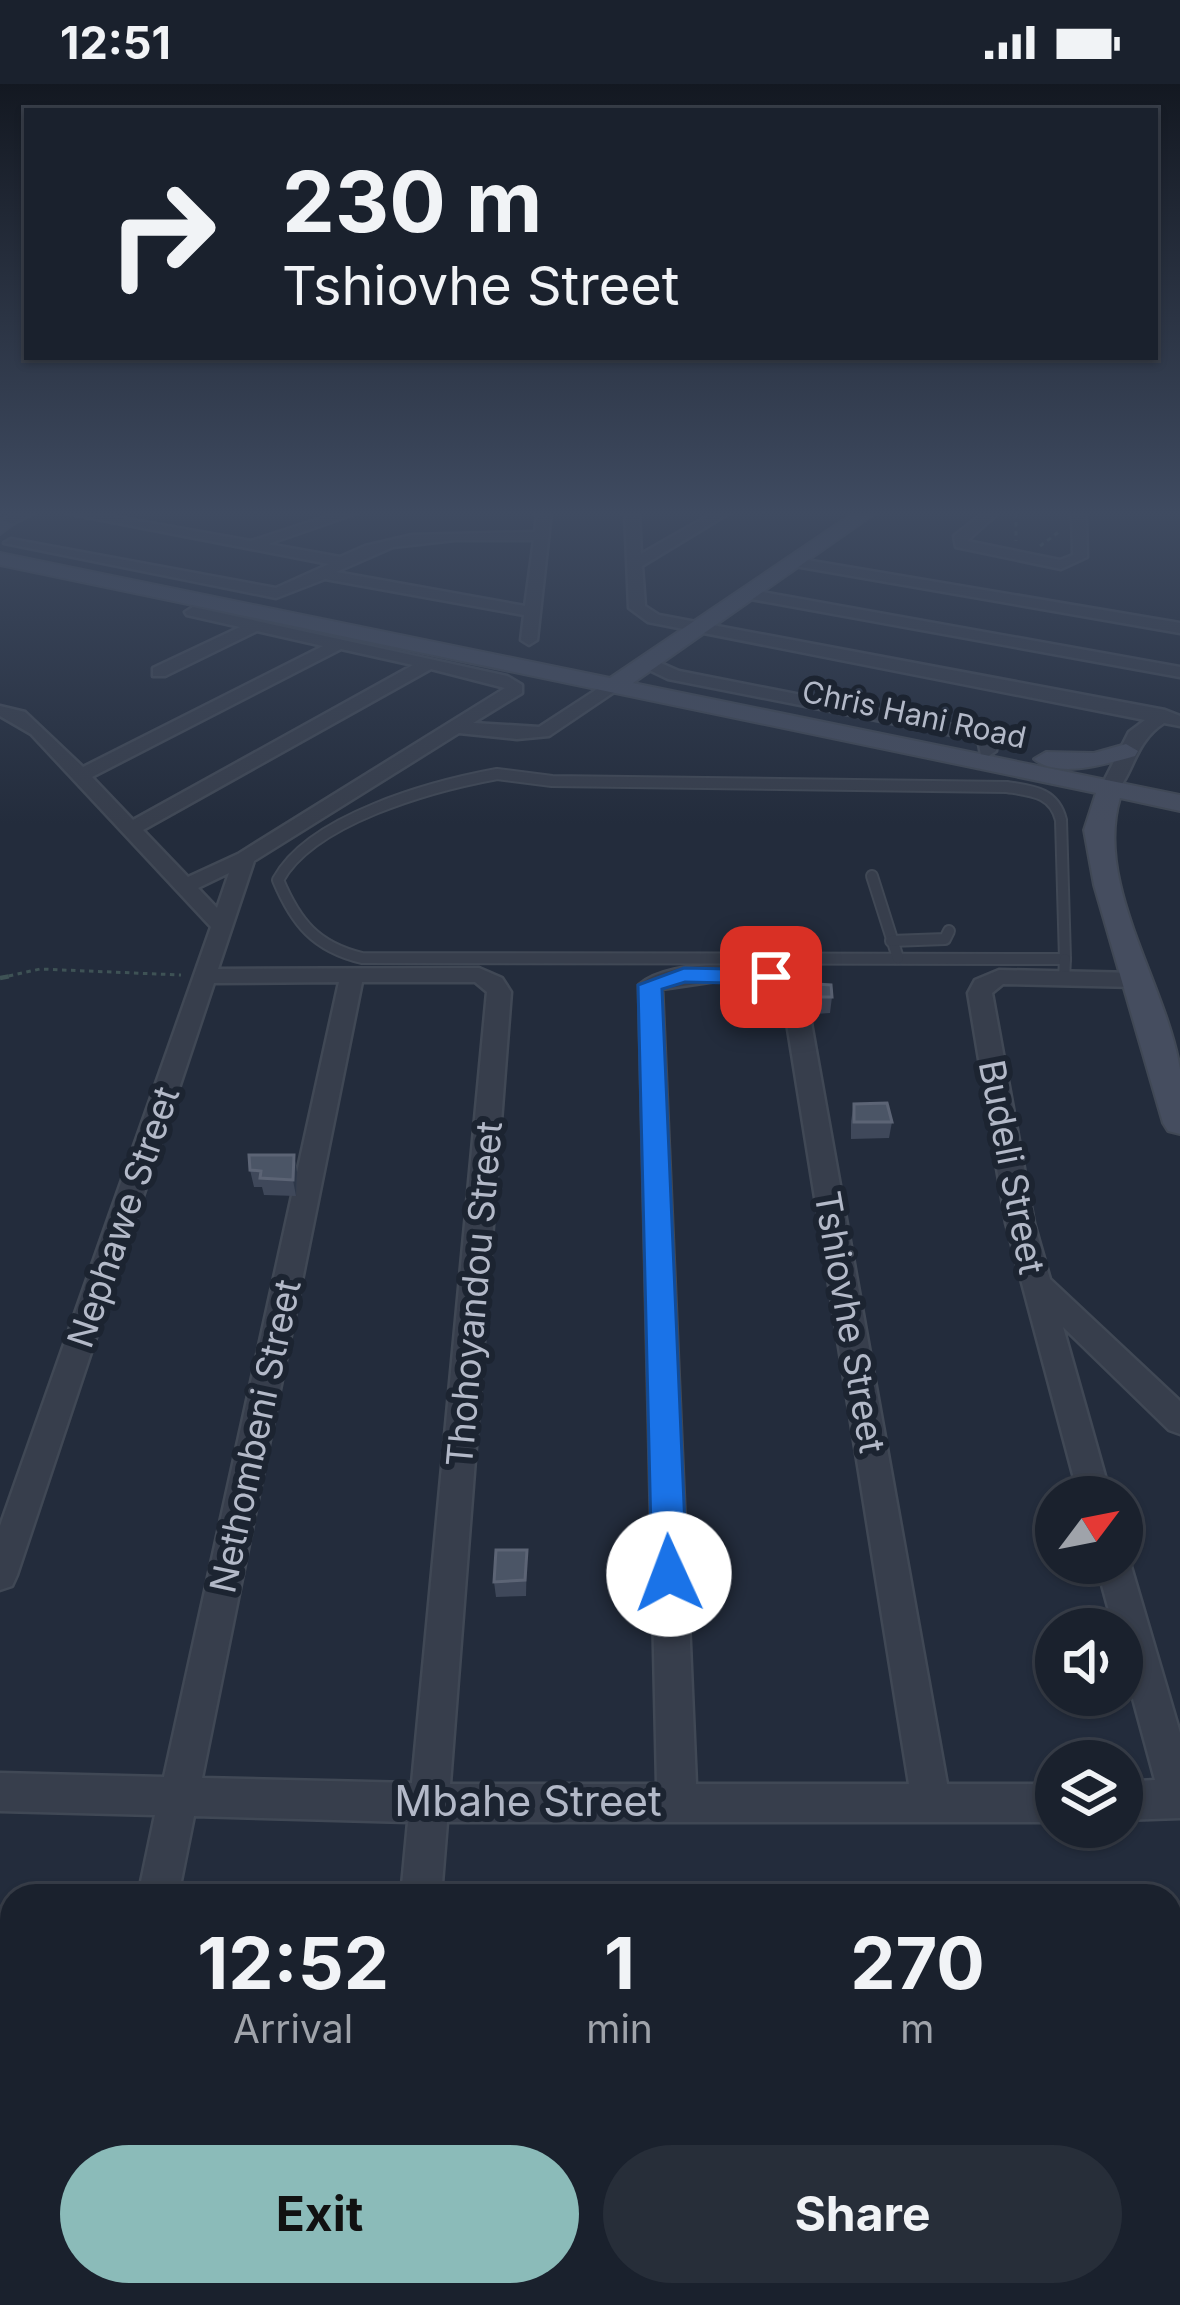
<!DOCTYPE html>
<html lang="en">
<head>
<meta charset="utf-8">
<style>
  body { margin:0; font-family:Inter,sans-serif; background:#272e39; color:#f1f3f6; height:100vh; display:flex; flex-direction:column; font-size:45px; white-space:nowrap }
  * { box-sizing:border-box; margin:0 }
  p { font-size:39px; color:#9fa3aa }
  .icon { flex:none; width:66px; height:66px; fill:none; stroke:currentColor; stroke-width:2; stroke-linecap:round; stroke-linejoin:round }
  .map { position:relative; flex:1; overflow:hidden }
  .side { position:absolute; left:0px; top:1800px; width:1182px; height:423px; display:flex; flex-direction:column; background:#1a212d; border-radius:36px 36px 0 0; box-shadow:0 3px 9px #0004,0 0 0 3px #383e49 }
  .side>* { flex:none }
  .guide { position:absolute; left:24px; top:24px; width:1134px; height:252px; border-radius:0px; box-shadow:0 3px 9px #0004,0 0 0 3px #383e49; background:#1a212d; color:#f1f3f6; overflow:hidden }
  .needle { width:78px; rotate:58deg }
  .fabs { position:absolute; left:1035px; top:1392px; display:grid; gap:24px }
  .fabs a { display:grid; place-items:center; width:108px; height:108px; border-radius:50%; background:#1a212d; box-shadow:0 3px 9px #0004,0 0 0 3px #383e49; font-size:60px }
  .pin { position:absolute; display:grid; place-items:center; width:102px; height:102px; color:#fff; margin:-51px; border-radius:24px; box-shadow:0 6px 18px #0006 }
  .me { position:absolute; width:132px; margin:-66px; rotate:358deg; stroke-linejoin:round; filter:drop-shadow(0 0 9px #0008) }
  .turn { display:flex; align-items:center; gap:42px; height:252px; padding:0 60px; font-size:54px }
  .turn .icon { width:156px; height:156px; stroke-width:2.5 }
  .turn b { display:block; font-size:84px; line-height:102px }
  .eta { display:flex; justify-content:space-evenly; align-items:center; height:204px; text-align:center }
  .eta b { font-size:72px; font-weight:700; line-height:84px }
  .action { display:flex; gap:24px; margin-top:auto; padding:24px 60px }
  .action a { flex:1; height:138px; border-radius:72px; background:#8bbbb9; color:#111; font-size:48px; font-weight:700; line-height:138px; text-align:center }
  .action a+a { background:#272e39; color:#f1f3f6 }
  .status { display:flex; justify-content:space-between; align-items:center; height:84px; padding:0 60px; background:#1a212d; direction:ltr }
  .status svg { height:33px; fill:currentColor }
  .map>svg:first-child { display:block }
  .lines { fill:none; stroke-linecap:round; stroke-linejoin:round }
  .lane-casing { stroke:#404855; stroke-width:14 }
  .street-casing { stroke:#404855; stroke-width:5 }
  .secondary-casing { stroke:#404855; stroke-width:4 }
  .path-far1 { stroke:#3e5255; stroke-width:3; stroke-dasharray:4.5 4.5; stroke-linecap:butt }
  .path { stroke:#3e5255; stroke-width:4.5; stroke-dasharray:9 9; stroke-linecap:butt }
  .lane { stroke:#373e4c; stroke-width:10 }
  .street { fill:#373e4c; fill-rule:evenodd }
  .secondary { fill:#454d5f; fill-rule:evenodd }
  .wall { fill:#3f485a }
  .shaded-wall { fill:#2e3849 }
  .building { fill:#4b5566; stroke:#5c6475; stroke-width:3 }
  .route { fill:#1a73e8; stroke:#114b97; stroke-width:3 }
  .labels { text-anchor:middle; stroke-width:12; stroke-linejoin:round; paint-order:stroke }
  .far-street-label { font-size:30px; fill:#b3b9c8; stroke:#1c2431 }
  .street-label { font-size:36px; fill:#b3b9c8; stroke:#1c2431 }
  .near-street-label { font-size:42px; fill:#b3b9c8; stroke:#1c2431 }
</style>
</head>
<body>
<div class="status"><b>12:51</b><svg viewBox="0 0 49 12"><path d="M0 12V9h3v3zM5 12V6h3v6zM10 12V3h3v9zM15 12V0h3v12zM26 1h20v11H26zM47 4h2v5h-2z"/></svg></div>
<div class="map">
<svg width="1180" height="2221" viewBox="0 0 1180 2221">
  <rect width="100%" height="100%" fill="#232c3c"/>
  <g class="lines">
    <g class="lane-casing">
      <g id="lane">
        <path d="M497 690 552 697 1007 703C1032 707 1054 708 1061 736L1065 875 362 874C316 863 296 839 278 796 311 735 432 702 497 690Z"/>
        <path d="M872 792 898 874"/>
        <path d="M891 857 945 855 949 847"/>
        <path d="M1064 895 1065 875"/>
      </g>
    </g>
    <g class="street-casing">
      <g id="street">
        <path d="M16 429H33L0 446V437Z"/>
        <path d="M66 429H94L251 457 337 429H357L268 460 340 473 365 462 412 451 535 448 537 429H551L537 556 529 561 521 556 524 531 325 495 276 514 4 459 11 455 276 504 329 480ZM455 456H534L525 522 336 488 393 463Z"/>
        <path d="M625 429H639L641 470 713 429H729L642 482 645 522 659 531 1165 626 1180 632V642L1164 639C1131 660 1133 699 1110 711L1100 705 1129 648 1145 636 648 538 629 524Z"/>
        <path d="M983 429H998L967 457 1060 476 1073 471 1072 429H1086L1087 473 1061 485 956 463 954 452Z"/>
        <path d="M794 474 1180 539V549L789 481 787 478Z"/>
        <path d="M745 505 1180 583V593L740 513V507Z"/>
        <path d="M193 523 507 592 522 601V609L473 639 539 643 605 600 620 604 549 652 517 655 459 649 254 777 218 885 479 884 502 894 511 908 450 1700H657L639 901C670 873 775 875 805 905L947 1700H1056V1738H447L441 1812H401L408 1738 194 1732 178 1812H138L155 1731 0 1727V1689L164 1693 339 898 214 899 17 1491 12 1502 0 1506V1442L211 843 31 650 0 632V622L25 628 83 683 323 562 257 547 165 592H153V584L240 543 187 531 185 528ZM341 565 413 581 133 736 92 693ZM431 585 505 604 238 770 188 793 143 746ZM229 789 217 824 198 804ZM723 896 760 899 782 908 909 1700H696L662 905ZM362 898H475L487 908 412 1699 202 1694Z"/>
        <path d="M647 573 679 587 984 647 997 658 996 667 987 673 981 671 979 660 972 655 668 595 641 582 639 578Z"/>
        <path d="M999 886 1136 889 1147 896 1136 903 1003 900 992 909 1034 1139 1050 1195 1180 1317V1350L1169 1346 1063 1243 1111 1413H1079L1006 1139 968 909 975 896Z"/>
        <path d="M1122 1467 1130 1479 1180 1649V1734L1122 1736V1698L1155 1696 1122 1574V1545H1114L1096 1479H1122Z"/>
        <path d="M47 2211H95L93 2221H45Z"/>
        <path d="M363 2211H411L410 2221H362Z"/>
      </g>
    </g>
    <g class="secondary-casing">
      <g id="secondary">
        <path d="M854 429H875L633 599 1180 711V727L1120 714C1094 800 1166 899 1180 985 1180 1005 1180 1029 1180 1050L1168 1047 1163 1039 1094 801 1084 746 1096 709 0 481V469L610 594Z"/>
        <path d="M0 435 13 440 0 450Z"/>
        <path d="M1126 660 1138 667 1135 672C1106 680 1058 695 1034 675L1046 668 1094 669Z"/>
      </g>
    </g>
    <g class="path-far1">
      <path d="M1016 429V457"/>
      <path d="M1040 462 1060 447"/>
      <path d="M0 894 40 885 181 891"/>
    </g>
    <path class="path" d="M0 894 11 892"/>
    <use href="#lane" class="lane"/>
    <use href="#street" class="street"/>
    <use href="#secondary" class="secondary"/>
  </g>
  <g class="wall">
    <path d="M816 900 832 913 830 929 815 930 813 916Z"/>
    <path d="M854 1020 892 1038 889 1054 851 1055V1037Z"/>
    <path d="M294 1071 297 1088 296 1112 264 1111 262 1103H254L250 1086Z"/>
    <path d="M527 1466 526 1512 496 1513 494 1498Z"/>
  </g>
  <path class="shaded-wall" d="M294 1071 297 1088 296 1112 293 1096Z"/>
  <g class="building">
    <path d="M816 900 831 901 832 913H818Z"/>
    <path d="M887 1019 892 1038H854V1020Z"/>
    <path d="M249 1071H294L293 1096 260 1094 261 1087 250 1086Z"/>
    <path d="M496 1466H527L525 1496 494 1498Z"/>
  </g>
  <linearGradient id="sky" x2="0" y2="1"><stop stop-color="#131821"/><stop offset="0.58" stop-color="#3f4b61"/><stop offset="1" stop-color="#3f4b61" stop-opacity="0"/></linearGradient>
  <rect width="1180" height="740" fill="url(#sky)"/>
  <path class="route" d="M684 884 771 886 782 893 771 900 685 898 662 905 687 1490 682 1501 669 1506 657 1501 652 1490 638 901Z"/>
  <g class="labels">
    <g class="far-street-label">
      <text transform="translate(914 631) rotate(12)" y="10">Chris Hani Road</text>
    </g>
    <g class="street-label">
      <text transform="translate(1012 1083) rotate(79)" y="13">Budeli Street</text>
      <text transform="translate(123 1133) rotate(-71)" y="13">Nephawe Street</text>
      <text transform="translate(474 1210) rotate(-85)" y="13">Thohoyandou Street</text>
      <text transform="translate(850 1238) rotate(80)" y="13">Tshiovhe Street</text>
      <text transform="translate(255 1352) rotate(-78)" y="13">Nethombeni Street</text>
    </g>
    <g class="near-street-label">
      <text x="528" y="1732">Mbahe Street</text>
    </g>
  </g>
</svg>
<div class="fabs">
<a><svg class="needle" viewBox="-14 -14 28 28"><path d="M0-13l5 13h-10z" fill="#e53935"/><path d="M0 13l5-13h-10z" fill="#9fa3aa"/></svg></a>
<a><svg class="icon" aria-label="sound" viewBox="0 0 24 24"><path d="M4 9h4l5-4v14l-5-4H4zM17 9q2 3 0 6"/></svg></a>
<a><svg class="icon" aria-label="layers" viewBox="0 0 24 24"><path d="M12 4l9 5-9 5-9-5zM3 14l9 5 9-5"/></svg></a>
</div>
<div class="pin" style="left:771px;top:893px;background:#d93025"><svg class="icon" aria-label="arrive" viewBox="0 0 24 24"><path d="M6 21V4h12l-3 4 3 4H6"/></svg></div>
<svg class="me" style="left:669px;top:1490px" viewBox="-20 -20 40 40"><circle r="19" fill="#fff"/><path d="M0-13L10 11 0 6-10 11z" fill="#1a73e8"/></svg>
<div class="guide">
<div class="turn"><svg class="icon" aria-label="right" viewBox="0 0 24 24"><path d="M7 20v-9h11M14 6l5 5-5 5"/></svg><div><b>230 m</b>Tshiovhe Street</div></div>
</div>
<section class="side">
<div class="eta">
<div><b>12:52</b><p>Arrival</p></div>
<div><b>1</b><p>min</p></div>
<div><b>270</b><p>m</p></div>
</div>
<div class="action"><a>Exit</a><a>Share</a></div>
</section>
</div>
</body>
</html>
